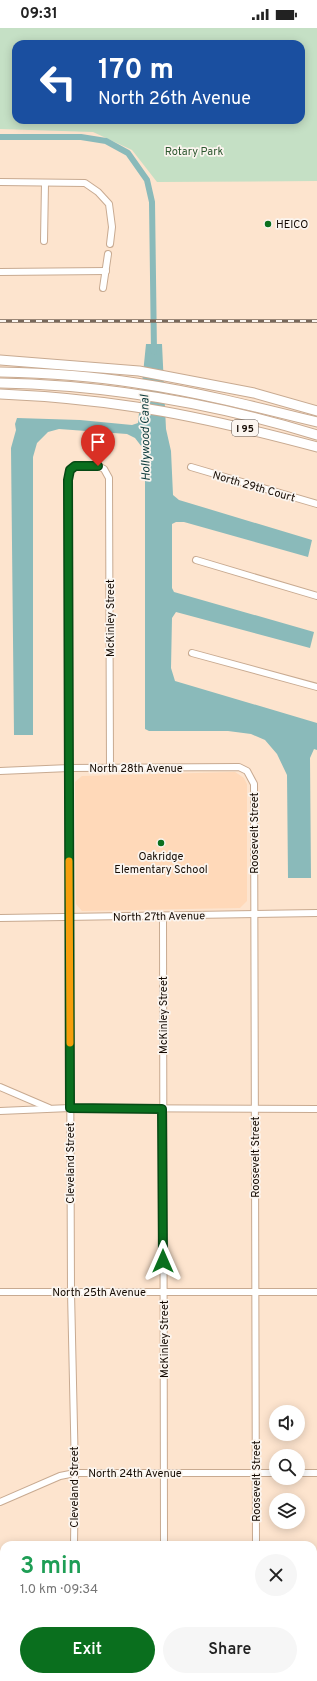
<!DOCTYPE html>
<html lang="en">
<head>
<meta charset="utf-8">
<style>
  body { margin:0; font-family:Overpass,sans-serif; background:#f6f6f6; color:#222; height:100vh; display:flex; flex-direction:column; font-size:15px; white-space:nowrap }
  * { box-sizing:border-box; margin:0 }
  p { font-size:13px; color:#767676 }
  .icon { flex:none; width:22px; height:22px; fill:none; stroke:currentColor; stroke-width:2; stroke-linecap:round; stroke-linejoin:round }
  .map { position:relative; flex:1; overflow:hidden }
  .panel { position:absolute; left:0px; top:1513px; width:317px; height:140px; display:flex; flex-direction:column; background:#fff; border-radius:12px 12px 0 0; box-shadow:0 2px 10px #0003 }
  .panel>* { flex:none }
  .guide { position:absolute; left:12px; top:12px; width:293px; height:84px; border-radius:12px; box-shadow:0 2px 10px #0003; background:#1a4fa0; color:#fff; overflow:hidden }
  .fabs { position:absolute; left:269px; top:1377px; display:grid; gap:8px }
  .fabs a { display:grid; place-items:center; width:36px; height:36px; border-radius:50%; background:#fff; box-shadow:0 2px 10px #0003; font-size:20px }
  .pin { position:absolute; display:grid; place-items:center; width:34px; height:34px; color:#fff; margin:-41px -17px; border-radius:50% 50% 50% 0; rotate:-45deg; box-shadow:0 0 4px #0007 }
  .pin .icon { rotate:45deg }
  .me { position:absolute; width:44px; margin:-22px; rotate:0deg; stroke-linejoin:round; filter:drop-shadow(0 0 3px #0008) }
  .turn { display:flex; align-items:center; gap:14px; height:84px; padding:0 20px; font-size:18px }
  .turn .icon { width:52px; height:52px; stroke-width:2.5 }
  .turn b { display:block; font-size:28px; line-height:34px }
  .round { display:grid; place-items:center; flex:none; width:42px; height:42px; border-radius:21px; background:#f6f6f6 }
  .summary { display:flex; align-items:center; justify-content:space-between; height:68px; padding:0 20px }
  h1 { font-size:24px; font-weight:600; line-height:30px; color:#1e9e55 }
  .action { display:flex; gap:8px; margin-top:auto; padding:8px 20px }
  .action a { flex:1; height:46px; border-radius:24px; background:#0a6f1e; color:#fff; font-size:16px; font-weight:600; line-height:46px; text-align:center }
  .action a+a { background:#f6f6f6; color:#222 }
  .status { display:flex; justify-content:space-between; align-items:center; height:28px; padding:0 20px; background:#fff; direction:ltr }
  .status svg { height:11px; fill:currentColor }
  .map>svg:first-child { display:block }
  .built { fill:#ffd9b9 }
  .green { fill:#c5e0c5; fill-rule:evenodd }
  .water { fill:#8ababa }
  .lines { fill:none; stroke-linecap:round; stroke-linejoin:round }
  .canal { stroke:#8ababa; stroke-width:6 }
  .minor-casing { stroke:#c8aa91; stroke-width:8 }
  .highway-casing { stroke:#c8aa91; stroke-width:11 }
  .minor { stroke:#fff; stroke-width:6 }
  .highway { stroke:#fff; stroke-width:9 }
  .rail-casing { stroke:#78685a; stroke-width:3.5 }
  .rail { stroke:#fbf5ef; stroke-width:2; stroke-dasharray:6; stroke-linecap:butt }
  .route-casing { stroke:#064814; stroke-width:10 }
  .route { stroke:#0a6f1e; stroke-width:7 }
  .slow { stroke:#f59e0b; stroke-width:7 }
  .poi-dot { fill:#0a6f1e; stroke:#fbf5ef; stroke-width:1.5 }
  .labels { text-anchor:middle; stroke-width:3.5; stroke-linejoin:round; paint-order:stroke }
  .shield { fill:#fbf5ef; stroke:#5a514a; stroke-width:1 }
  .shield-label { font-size:10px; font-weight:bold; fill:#150b03 }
  .park-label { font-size:11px; fill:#2e5830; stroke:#fbf5ef }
  .poi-label { font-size:11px; fill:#150b03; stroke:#fbf5ef; text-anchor:start }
  .street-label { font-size:11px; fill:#150b03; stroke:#fbf5ef }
  .water-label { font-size:12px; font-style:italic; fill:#0c3b3b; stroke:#fbf5ef }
</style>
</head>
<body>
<div class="status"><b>09:31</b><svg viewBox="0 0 49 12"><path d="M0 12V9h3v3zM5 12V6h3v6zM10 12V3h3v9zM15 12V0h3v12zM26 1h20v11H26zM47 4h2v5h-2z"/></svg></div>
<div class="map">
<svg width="317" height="1653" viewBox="0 0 317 1653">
  <rect width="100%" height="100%" fill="#fde4ce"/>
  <path class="built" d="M235 744 244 750 247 756V873L240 880 82 883 76 876 75 754 82 748Z"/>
  <path class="green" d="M0 0H317V153L157 154 132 122 93 104 0 101ZM16 16H301V92H16Z"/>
  <path class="water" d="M146 316H162L166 401 171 423 173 467 179 472 312 512 308 529 184 494H176L172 496V560L174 564 314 604 310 620 176 584 172 590 171 640 175 653 317 695V722L314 721 310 730 311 850H288L287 747 277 726 265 712 251 706 228 703H149L145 701V423L135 410 127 406 59 401 48 404 37 415 33 429V707H14L11 420 16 402 15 396 17 390 80 392 132 397 138 395Z"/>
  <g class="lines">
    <path class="canal" d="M0 109H81L106 113 128 125 147 152 152 174 154 324"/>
    <g class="minor-casing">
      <g id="minor">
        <path d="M0 154 85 155 98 164 109 176 112 199 110 216"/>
        <path d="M44 213 45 155"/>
        <path d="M0 244 106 243"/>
        <path d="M103 260 108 226"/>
        <path d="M191 439 317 476"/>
        <path d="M196 532 317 568"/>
        <path d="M192 625 317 659"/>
        <path d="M0 743 69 740 239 739 247 743 254 756 256 1517"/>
        <path d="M163 888 164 1517"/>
        <path d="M0 890 317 885"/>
        <path d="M0 1059 49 1080"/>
        <path d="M0 1083 70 1080 317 1081"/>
        <path d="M0 1264H317"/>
        <path d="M298 1445H317"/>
        <path d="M0 1474 60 1448 75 1445H276"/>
        <path d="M74 1517 75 1445 71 1264 68 452 70 442 75 438H98L104 441 109 450 110 740"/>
        <path d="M313 1627H317"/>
        <path d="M0 1629H4"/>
        <path d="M165 1649V1653"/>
        <path d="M257 1649V1653"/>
        <path d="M74 1653V1649"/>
      </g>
    </g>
    <g class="highway-casing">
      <g id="highway">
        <path d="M0 332 139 343 254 365 317 383"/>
        <path d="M0 344C45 345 91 348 136 355 197 364 257 379 317 394"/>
        <path d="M0 355C106 357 216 376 317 407"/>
        <path d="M0 366C45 368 91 372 136 379 197 388 257 403 317 419"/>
      </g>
    </g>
    <use href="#minor" class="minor"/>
    <use href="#highway" class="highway"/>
    <g class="rail-casing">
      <path id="rail" d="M0 293H317"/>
    </g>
    <use href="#rail" class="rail"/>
  </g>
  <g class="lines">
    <g class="route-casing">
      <path id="route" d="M98 438H75L70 442 68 452 70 1080 162 1081 163 1233"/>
    </g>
    <use href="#route" class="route"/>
    <path class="slow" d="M69 833 70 1015"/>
  </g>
  <g class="poi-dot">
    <circle cx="268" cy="196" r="4"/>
    <circle cx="161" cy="815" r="4"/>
  </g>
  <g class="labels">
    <rect class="shield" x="232" y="392" width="26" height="16" rx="3"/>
    <g class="shield-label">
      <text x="245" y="404">I 95</text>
    </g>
    <g class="park-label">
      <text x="194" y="127">Rotary Park</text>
    </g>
    <g class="poi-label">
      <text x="276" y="200">HEICO</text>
      <text x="161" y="832" text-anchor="middle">Oakridge<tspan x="161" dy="13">Elementary School</tspan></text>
    </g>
    <g class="street-label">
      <text transform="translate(254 458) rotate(16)" y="4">North 29th Court</text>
      <text transform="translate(110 590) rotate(-90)" y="4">McKinley Street</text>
      <text x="136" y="744">North 28th Avenue</text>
      <text transform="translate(254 805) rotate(-90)" y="4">Roosevelt Street</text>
      <text transform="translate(159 888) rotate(-1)" y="4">North 27th Avenue</text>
      <text transform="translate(163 987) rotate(-90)" y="4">McKinley Street</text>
      <text transform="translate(255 1129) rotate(-90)" y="4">Roosevelt Street</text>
      <text transform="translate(70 1135) rotate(-90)" y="4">Cleveland Street</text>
      <text x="99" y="1268">North 25th Avenue</text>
      <text transform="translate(164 1311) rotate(-90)" y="4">McKinley Street</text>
      <text x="135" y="1449">North 24th Avenue</text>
      <text transform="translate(256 1453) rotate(-90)" y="4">Roosevelt Street</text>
      <text transform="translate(74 1459) rotate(-90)" y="4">Cleveland Street</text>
    </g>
    <g class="water-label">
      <text transform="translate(145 410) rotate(-91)" y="4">Hollywood Canal</text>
    </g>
  </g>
</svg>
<div class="fabs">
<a><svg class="icon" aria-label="sound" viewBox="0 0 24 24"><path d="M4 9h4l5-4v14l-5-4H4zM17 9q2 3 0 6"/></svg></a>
<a><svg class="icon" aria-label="search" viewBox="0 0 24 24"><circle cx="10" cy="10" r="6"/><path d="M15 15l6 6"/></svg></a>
<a><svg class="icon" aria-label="layers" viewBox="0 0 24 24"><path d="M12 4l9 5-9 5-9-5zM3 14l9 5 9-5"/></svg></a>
</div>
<div class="pin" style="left:98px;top:438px;background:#d93025"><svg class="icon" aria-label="arrive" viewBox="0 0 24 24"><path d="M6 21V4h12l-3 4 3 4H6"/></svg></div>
<svg class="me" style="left:163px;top:1233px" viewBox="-20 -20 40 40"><path d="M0-17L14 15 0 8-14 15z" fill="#0a6f1e" stroke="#fff" stroke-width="4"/></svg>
<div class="guide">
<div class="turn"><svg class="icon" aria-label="left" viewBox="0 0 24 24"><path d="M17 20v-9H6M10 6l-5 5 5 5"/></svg><div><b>170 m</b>North 26th Avenue</div></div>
</div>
<section class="panel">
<div class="summary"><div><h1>3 min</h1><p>1.0 km · 09:34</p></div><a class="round"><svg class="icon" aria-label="close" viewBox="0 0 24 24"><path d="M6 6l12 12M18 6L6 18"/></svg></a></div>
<div class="action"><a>Exit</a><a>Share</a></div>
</section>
</div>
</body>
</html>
